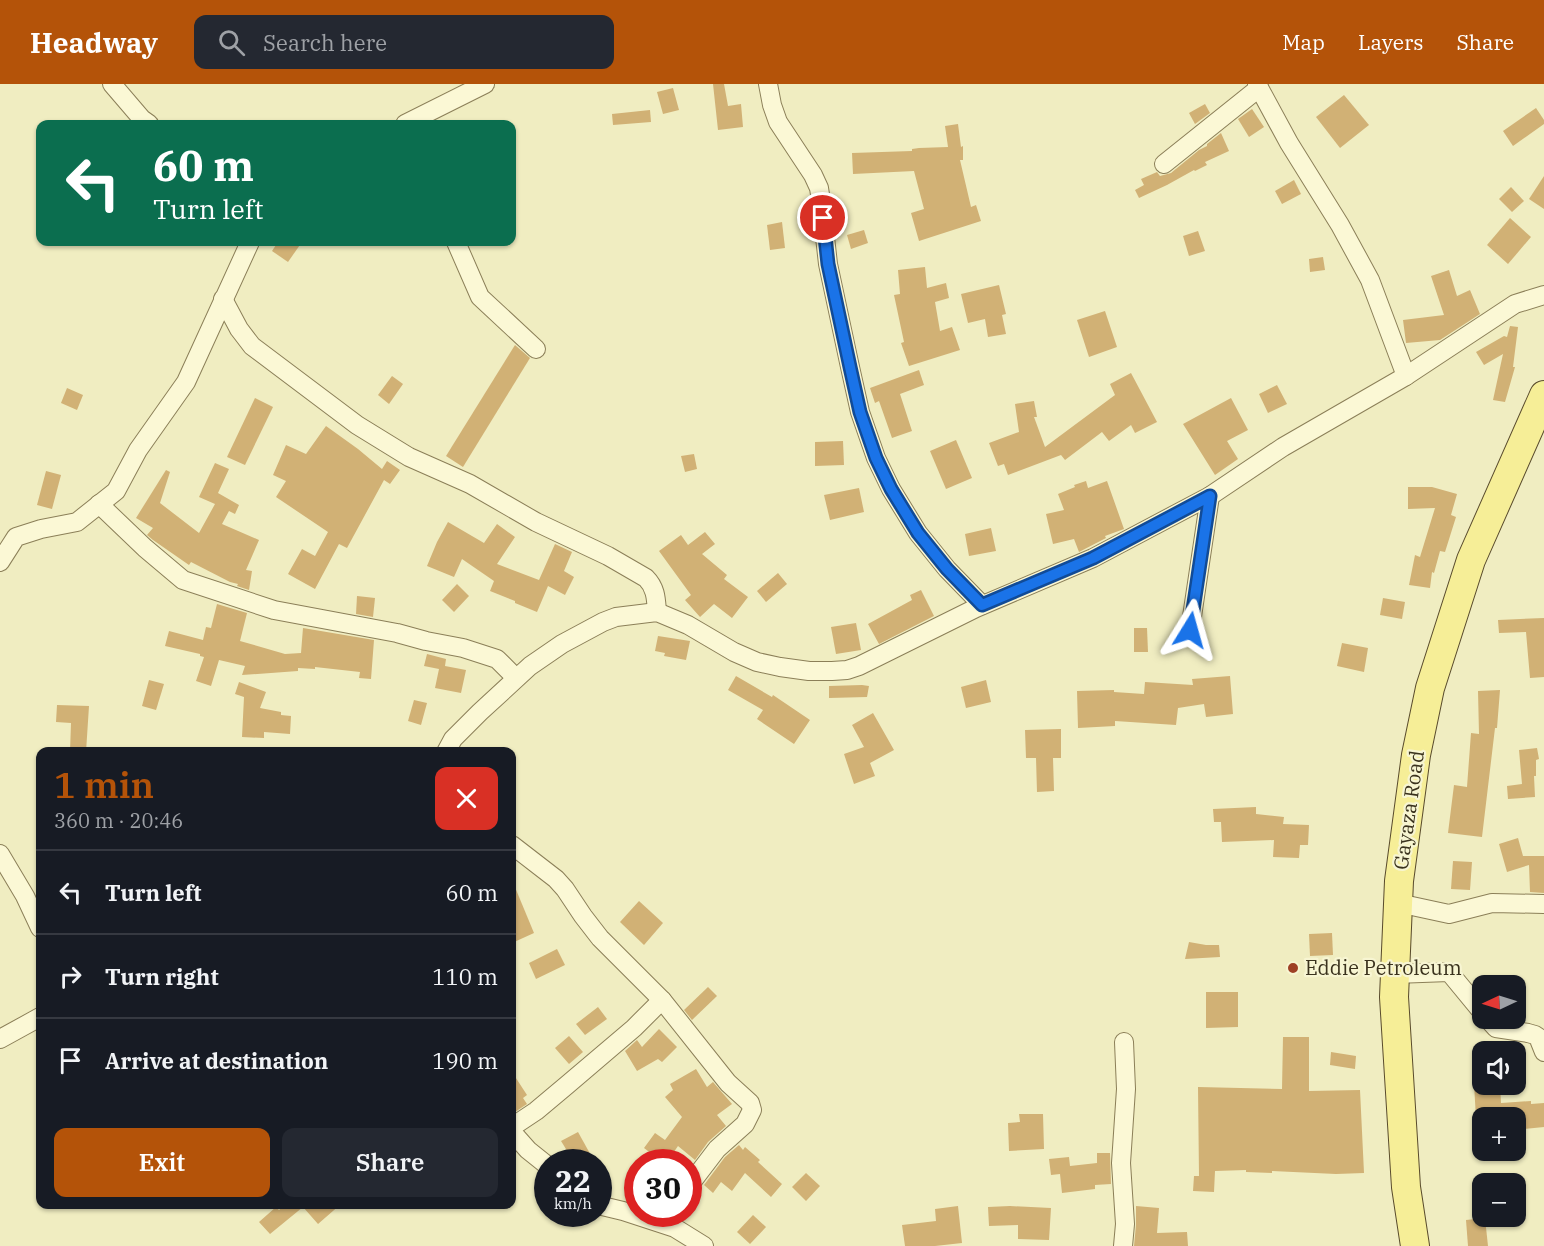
<!DOCTYPE html>
<html lang="en">
<head>
<meta charset="utf-8">
<style>
  body { margin:0; font-family:"IBM Plex Serif",serif; background:#242831; color:#f1f3f6; height:100vh; display:flex; flex-direction:column; font-size:22px; white-space:nowrap }
  * { box-sizing:border-box; margin:0 }
  p { font-size:20px; color:#9ea1a6 }
  .icon { flex:none; width:33px; height:33px; fill:none; stroke:currentColor; stroke-width:2; stroke-linecap:round; stroke-linejoin:round }
  .map { position:relative; flex:1; overflow:hidden }
  .panel { position:absolute; left:36px; top:663px; width:480px; height:462px; display:flex; flex-direction:column; background:#171b24; border-radius:12px; box-shadow:0 2px 4px #0004 }
  .panel>* { flex:none }
  .hud { position:absolute; left:36px; top:36px; width:480px; height:126px; border-radius:12px; box-shadow:0 2px 4px #0004; background:#0b6e4f; color:#fff; overflow:hidden }
  .needle { width:39px; rotate:266deg }
  .controls { position:absolute; left:1472px; top:891px; display:grid; gap:12px }
  .controls a { display:grid; place-items:center; width:54px; height:54px; border-radius:12px; background:#171b24; box-shadow:0 2px 4px #0004; font-size:30px }
  .speed { position:absolute; left:534px; top:1065px; display:flex; gap:12px; font-size:30px; font-weight:700; text-align:center }
  .speed>* { display:grid; place-content:center; width:78px; height:78px; border-radius:50%; background:#171b24; box-shadow:0 2px 4px #0004; line-height:1 }
  .speed small { font-size:15px; font-weight:400 }
  .speed .limit { border:9px solid #d22; background:#fff; color:#111 }
  .pin { position:absolute; display:grid; place-items:center; width:51px; height:51px; color:#fff; margin:-26px; border:3px solid #fff; border-radius:50%; box-shadow:0 2px 6px #0007 }
  .me { position:absolute; width:66px; margin:-33px; rotate:8deg; stroke-linejoin:round; filter:drop-shadow(0 0 4px #0008) }
  .turn { display:flex; align-items:center; gap:21px; height:126px; padding:0 18px; font-size:27px }
  .turn .icon { width:78px; height:78px; stroke-width:2.5 }
  .turn b { display:block; font-size:42px; line-height:51px }
  .round { display:grid; place-items:center; flex:none; width:63px; height:63px; border-radius:12px; background:#242831 }
  .headline { display:flex; align-items:center; justify-content:space-between; height:102px; padding:0 18px }
  h1 { font-size:36px; font-weight:600; line-height:45px; color:#b45309 }
  .action { display:flex; gap:12px; margin-top:auto; padding:12px 18px }
  .action a { flex:1; height:69px; border-radius:12px; background:#b45309; color:#fff; font-size:24px; font-weight:600; line-height:69px; text-align:center }
  .action a+a { background:#242831; color:#f1f3f6 }
  ul { padding:0; list-style:none }
  li { display:flex; align-items:center; gap:18px; height:84px; padding:0 18px; border-top:2px solid #363941 }
  li div { flex:1 }
  li b { display:block; font-size:22px }
  li em { font-style:normal }
  header { display:flex; align-items:center; gap:36px; box-sizing:border-box; height:84px; padding:0 30px; background:#b45309; color:#fff }
  header strong { font-size:28px }
  nav { display:flex; gap:33px; margin-inline-start:auto; font-size:21px }
  .search { width:420px; height:54px; background:#242831; display:flex; align-items:center; gap:15px; box-sizing:border-box; padding:0 21px; border-radius:12px; color:#9ea1a6; font-size:22px }
  .map>svg:first-child { display:block }
  .building { fill:#d1b175 }
  .lines { fill:none; stroke-linecap:round; stroke-linejoin:round }
  .street-casing { stroke:#8b7f58; stroke-width:20 }
  .primary-casing { stroke:#594b2c; stroke-width:30 }
  .street { stroke:#fbf8d5; stroke-width:18 }
  .primary { stroke:#f6ee97; stroke-width:28 }
  .route-casing { stroke:#114b97; stroke-width:15 }
  .route { stroke:#1a73e8; stroke-width:10 }
  .poi-dot { fill:#9e4024; stroke:#f7f5d2; stroke-width:2 }
  .labels { text-anchor:middle; stroke-width:4.5; stroke-linejoin:round; paint-order:stroke }
  .street-label { font-size:20px; fill:#3a321d; stroke:#f7f5d2 }
  .poi-label { font-size:20px; fill:#3a321d; stroke:#f7f5d2; text-anchor:start }
</style>
</head>
<body>
<header>
<strong>Headway</strong>
<div class="search"><svg class="icon" aria-label="search" viewBox="0 0 24 24"><circle cx="10" cy="10" r="6"/><path d="M15 15l6 6"/></svg>Search here</div>
<nav><a>Map</a><a>Layers</a><a>Share</a></nav>
</header>
<div class="map">
<svg width="1544" height="1162" viewBox="0 0 1544 1162">
  <rect width="100%" height="100%" fill="#f0edc1"/>
  <g class="building">
    <path d="M713 0H724L728 22 741 20 743 43 718 46Z"/>
    <path d="M673 4 679 26 663 30 657 8Z"/>
    <path d="M1344 11 1369 41 1340 64 1316 33Z"/>
    <path d="M1205 20 1210 29 1195 40 1189 29Z"/>
    <path d="M1536 24 1544 36V40L1513 62 1503 47Z"/>
    <path d="M1252 25 1264 43 1249 53 1238 35Z"/>
    <path d="M650 26 651 38 613 41 612 30Z"/>
    <path d="M958 40 961 63 963 62V76H960L971 123 976 121 981 137 919 157 911 129 924 125 914 87 853 90 852 69 912 67V65L919 64 948 63 945 42Z"/>
    <path d="M1221 49 1229 67 1205 78 1207 81 1195 87 1194 86 1167 101 1139 114 1135 106 1144 101 1141 95 1157 88 1160 92 1171 89 1199 66 1207 62V60Z"/>
    <path d="M1544 92V125L1529 115Z"/>
    <path d="M1294 96 1301 110 1282 120 1275 107Z"/>
    <path d="M1511 103 1524 117 1512 128 1499 115Z"/>
    <path d="M1510 134 1531 153 1508 180 1487 161Z"/>
    <path d="M782 138 785 164 770 166 767 141Z"/>
    <path d="M864 146 868 159 851 165 847 151Z"/>
    <path d="M1198 147 1205 167 1189 172 1183 152Z"/>
    <path d="M278 158H302L288 178 272 167Z"/>
    <path d="M1323 173 1325 186 1310 188 1309 175Z"/>
    <path d="M925 183 927 204 946 199 949 214 935 218 940 247 952 243 960 266 909 282 901 259 904 258 894 211 900 210 898 186Z"/>
    <path d="M1449 186 1457 212 1470 206 1480 230 1440 256 1406 259 1403 236 1444 231 1431 192Z"/>
    <path d="M999 201 1006 230 1002 231 1006 250 988 253 985 235 968 239 961 210Z"/>
    <path d="M1105 227 1117 263 1089 273 1077 236Z"/>
    <path d="M1510 242 1518 243 1513 283H1515L1505 318 1493 316 1503 270 1484 281 1476 268 1504 252 1507 253Z"/>
    <path d="M515 261 530 274 463 383 446 372Z"/>
    <path d="M919 286 924 301 900 310 912 347 892 354 879 317 875 319 870 304Z"/>
    <path d="M1131 289 1157 338 1135 349 1131 341 1109 357 1102 348 1065 376 1061 371 1008 391 1004 380 998 382 989 359 1019 348 1015 320 1034 317 1037 333H1034L1045 363 1115 311 1110 300Z"/>
    <path d="M392 292 403 300 389 320 378 311Z"/>
    <path d="M1277 301 1287 320 1268 329 1259 310Z"/>
    <path d="M67 304 83 311 77 326 61 319Z"/>
    <path d="M255 314 273 323 245 381 227 373Z"/>
    <path d="M1231 314 1248 346 1227 357 1238 375 1215 391 1183 340Z"/>
    <path d="M326 342 358 365 382 385 387 377 400 386 390 400 384 396 347 464 339 460 315 505 288 490 302 465 315 472 328 448 276 413 286 397 273 391 286 361 306 370Z"/>
    <path d="M956 356 972 394 946 405 930 367Z"/>
    <path d="M843 357 844 381 815 382V358Z"/>
    <path d="M694 370 697 385 685 388 681 372Z"/>
    <path d="M215 379 229 385 218 409 239 421 235 430 229 427 222 440 259 456 246 486 252 487 249 506 237 502 238 500 230 498 191 478 189 481 153 456 147 451 153 444 136 434 166 386 170 388 160 419 199 449 215 420 199 413Z"/>
    <path d="M46 387 61 391 52 425 37 421Z"/>
    <path d="M1086 397 1088 404 1107 397 1124 445 1105 452 1106 454 1079 468 1074 455 1053 460 1046 430 1064 426 1058 410 1075 403 1074 401Z"/>
    <path d="M1408 403H1432L1457 410 1451 431 1456 433 1445 468 1440 467 1434 489 1432 488 1430 504 1409 501 1415 471 1420 473 1435 424 1408 425Z"/>
    <path d="M859 404 864 428 830 436 824 411Z"/>
    <path d="M448 438 484 459 497 440 515 453 497 480 539 496 555 460 572 468 564 487 574 493 565 511 548 502 537 528 515 519V517L490 507 494 497 462 475 454 493 427 482 437 458Z"/>
    <path d="M991 444 996 467 969 472 965 450Z"/>
    <path d="M705 448 715 460 702 470 727 491 724 495 748 513 732 534 714 520 700 533 685 516 691 511 659 467 681 451 688 461Z"/>
    <path d="M778 489 787 500 766 518 757 507Z"/>
    <path d="M457 500 469 512 454 528 442 516Z"/>
    <path d="M921 506 934 532 879 560 868 540 912 516 910 511Z"/>
    <path d="M357 512 375 514 373 533 356 530Z"/>
    <path d="M1383 514 1405 518 1402 535 1380 531Z"/>
    <path d="M217 520 247 529 240 557 285 570 301 569 303 544 374 556 371 595 359 594 360 588 315 583V585L298 584V587L242 591 245 582 219 576 211 602 196 597 204 573 200 572V570L165 562 169 547 203 556 206 543 211 544Z"/>
    <path d="M1544 534V593L1530 594 1526 548 1499 549 1498 536Z"/>
    <path d="M856 539 861 566 836 570 831 543Z"/>
    <path d="M1134 544H1147L1148 568H1134Z"/>
    <path d="M658 552 690 557 686 576 664 572 665 569 655 567Z"/>
    <path d="M1342 559 1368 564 1364 588 1337 582Z"/>
    <path d="M427 570 446 575 445 582 466 586 461 609 435 604 439 585 424 582Z"/>
    <path d="M736 592 772 613 773 611 810 636 794 660 757 635 763 626 728 606Z"/>
    <path d="M1230 592 1233 630 1206 633 1204 620 1178 624 1176 641 1115 637V642L1078 644 1077 607 1114 606V608L1144 610 1145 598 1193 601 1192 595Z"/>
    <path d="M149 596 164 600 156 626 142 622Z"/>
    <path d="M986 596 991 618 966 624 961 603Z"/>
    <path d="M239 598 266 608 260 624 281 628V631L291 632 290 650 264 648V654L242 653 244 613 235 610Z"/>
    <path d="M862 601 869 602 867 613 829 614V602Z"/>
    <path d="M1500 606 1497 644H1495L1482 753 1448 749 1454 701 1467 703 1471 649 1479 650 1478 607Z"/>
    <path d="M414 616 427 619 421 641 408 637Z"/>
    <path d="M57 621 89 622 86 668H70L71 639 56 638Z"/>
    <path d="M873 629 894 666 870 679 875 692 854 700 844 670 864 663 852 641Z"/>
    <path d="M1061 645V674H1053L1054 707 1037 708 1036 674H1026L1025 646Z"/>
    <path d="M1537 664 1539 675 1536 676V692H1534L1535 713 1508 715 1507 702 1522 700 1519 666Z"/>
    <path d="M1256 723V730L1284 733 1283 740 1309 741 1308 761H1300L1299 774 1273 773 1274 756 1222 758 1221 738H1214L1213 725Z"/>
    <path d="M1518 754 1523 772H1544V809L1530 808 1529 781 1507 788 1499 760Z"/>
    <path d="M1453 777 1472 778 1470 806 1451 805Z"/>
    <path d="M512 796 534 849 512 859Z"/>
    <path d="M639 817 663 839 644 861 620 838Z"/>
    <path d="M1332 849 1333 871 1310 872 1309 850Z"/>
    <path d="M1189 858 1206 861H1219L1220 873 1185 875Z"/>
    <path d="M557 865 565 881 536 895 529 879Z"/>
    <path d="M708 903 717 912 692 936 684 926Z"/>
    <path d="M1206 908H1238V943L1206 944Z"/>
    <path d="M598 923 607 935 585 951 576 940Z"/>
    <path d="M659 945 677 963 662 978 658 975 637 987 625 967 637 956 642 963Z"/>
    <path d="M569 952 583 968 569 980 555 964Z"/>
    <path d="M1283 953H1309V1007L1360 1006 1364 1089 1336 1090 1272 1087V1089L1246 1088V1086L1215 1087 1214 1108 1193 1107 1194 1092H1199L1198 1003 1282 1005Z"/>
    <path d="M1331 968 1356 972 1355 985 1330 981Z"/>
    <path d="M696 985 707 1003 713 998 732 1020 717 1031 726 1042 708 1058 695 1076 678 1062 667 1078H654L656 1073 644 1064 655 1049 665 1056 682 1033 665 1013 673 1006 670 1000Z"/>
    <path d="M512 988 527 1011 523 1014 527 1020 515 1028 512 1023Z"/>
    <path d="M1474 1000H1500L1501 1019 1531 1017V1020L1544 1019V1043L1515 1046V1034H1476Z"/>
    <path d="M1019 1030H1043L1044 1065 1009 1067 1008 1039 1020 1038Z"/>
    <path d="M578 1048 593 1075 587 1078H574L561 1057Z"/>
    <path d="M739 1061 743 1066 745 1063 760 1076 758 1078 782 1100 771 1113 745 1089 732 1107 721 1098 713 1109 704 1101 725 1073Z"/>
    <path d="M1097 1069H1110L1111 1100 1095 1101V1105L1062 1109 1060 1090 1051 1091 1049 1075 1069 1073 1070 1082 1097 1079Z"/>
    <path d="M806 1089 820 1102 806 1117 792 1103Z"/>
    <path d="M286 1120H341L318 1140 303 1123 270 1150 259 1138 276 1123 279 1126Z"/>
    <path d="M958 1122 962 1159 935 1162H905L902 1141 936 1137 935 1125Z"/>
    <path d="M1010 1122 1051 1124 1049 1156 1018 1155V1141L989 1142 988 1123Z"/>
    <path d="M1136 1122 1159 1124 1157 1149 1187 1148 1188 1162H1134L1136 1141Z"/>
    <path d="M753 1131 766 1143 750 1160 737 1148Z"/>
    <path d="M1485 1134 1488 1162H1468L1466 1136Z"/>
  </g>
  <g class="lines">
    <g class="street-casing">
      <g id="street">
        <path d="M112 0 142 35 149 40"/>
        <path d="M768 0 772 21 778 38 813 91 819 104 821 117 828 180 850 283 860 328 876 374 891 405 918 449 947 485 982 521"/>
        <path d="M1257 0 1289 59 1340 141 1370 196 1406 292"/>
        <path d="M405 40 485 0"/>
        <path d="M1164 80 1259 4"/>
        <path d="M456 158 480 213 536 265"/>
        <path d="M223 215 239 245 252 262 357 341 409 373 470 400 536 438 608 472 646 494C656 504 656 515 657 528"/>
        <path d="M99 420 145 464 183 496 274 526 397 549 426 557 463 564 497 575 516 594"/>
        <path d="M0 478 16 453 41 445 77 438 116 407 138 366 186 298 250 158"/>
        <path d="M1190 546 1210 412"/>
        <path d="M446 668 453 655 480 628 530 582 562 560 603 538 616 533 657 528 688 541 734 568 757 578 780 583 809 587H832L847 586 859 582 976 524 1093 474 1210 412 1283 363 1406 292 1515 220 1544 211"/>
        <path d="M512 761 556 795 565 805 583 832 600 854 662 916 728 999 750 1019 752 1026 745 1040 717 1065 688 1103"/>
        <path d="M0 770 25 812 40 844"/>
        <path d="M1398 819 1449 830 1492 819 1544 820"/>
        <path d="M1395 890 1449 888 1482 928"/>
        <path d="M1487 934 1496 944 1528 949 1535 951 1538 953 1544 968"/>
        <path d="M0 955 40 933"/>
        <path d="M512 1043 536 1027 567 1001 634 944 662 916"/>
        <path d="M512 1048 528 1066 548 1082"/>
        <path d="M598 1121 623 1127 675 1144 704 1162"/>
        <path d="M1123 1162 1125 1140 1121 1079 1126 1005 1124 958"/>
      </g>
    </g>
    <g class="primary-casing">
      <path id="primary" d="M1415 1162 1406 1103 1394 913 1399 797 1416 671 1430 604 1471 476 1544 311"/>
    </g>
    <use href="#street" class="street"/>
    <use href="#primary" class="primary"/>
  </g>
  <g class="lines">
    <g class="route-casing">
      <path id="route" d="M823 134 828 180 850 283 860 328 876 374 891 405 918 449 947 485 982 521 1093 474 1210 412 1190 546"/>
    </g>
    <use href="#route" class="route"/>
  </g>
  <circle class="poi-dot" cx="1293" cy="884" r="6"/>
  <g class="labels">
    <g class="street-label">
      <text transform="translate(1409 726) rotate(-82)" y="7">Gayaza Road</text>
    </g>
    <g class="poi-label">
      <text x="1305" y="891">Eddie Petroleum</text>
    </g>
  </g>
</svg>
<div class="controls">
<a><svg class="needle" viewBox="-14 -14 28 28"><path d="M0-13l5 13h-10z" fill="#e53935"/><path d="M0 13l5-13h-10z" fill="#9ea1a6"/></svg></a>
<a><svg class="icon" aria-label="sound" viewBox="0 0 24 24"><path d="M4 9h4l5-4v14l-5-4H4zM17 9q2 3 0 6"/></svg></a>
<a>+</a>
<a>−</a>
</div>
<div class="speed"><div>22<small>km/h</small></div><div class="limit">30</div></div>
<div class="pin" style="left:823px;top:134px;background:#d93025"><svg class="icon" aria-label="arrive" viewBox="0 0 24 24"><path d="M6 21V4h12l-3 4 3 4H6"/></svg></div>
<svg class="me" style="left:1190px;top:546px" viewBox="-20 -20 40 40"><path d="M0-17L14 15 0 8-14 15z" fill="#1a73e8" stroke="#fff" stroke-width="4"/></svg>
<div class="hud">
<div class="turn"><svg class="icon" aria-label="left" viewBox="0 0 24 24"><path d="M17 20v-9H6M10 6l-5 5 5 5"/></svg><div><b>60 m</b>Turn left</div></div>
</div>
<section class="panel">
<div class="headline"><div><h1>1 min</h1><p>360 m · 20:46</p></div><a class="round" style="background:#d93025;color:#fff"><svg class="icon" aria-label="close" viewBox="0 0 24 24"><path d="M6 6l12 12M18 6L6 18"/></svg></a></div>
<ul>
<li><svg class="icon" aria-label="left" viewBox="0 0 24 24"><path d="M17 20v-9H6M10 6l-5 5 5 5"/></svg><div><b>Turn left</b></div><em>60 m</em></li>
<li><svg class="icon" aria-label="right" viewBox="0 0 24 24"><path d="M7 20v-9h11M14 6l5 5-5 5"/></svg><div><b>Turn right</b></div><em>110 m</em></li>
<li><svg class="icon" aria-label="arrive" viewBox="0 0 24 24"><path d="M6 21V4h12l-3 4 3 4H6"/></svg><div><b>Arrive at destination</b></div><em>190 m</em></li>
</ul>
<div class="action"><a>Exit</a><a>Share</a></div>
</section>
</div>
</body>
</html>
